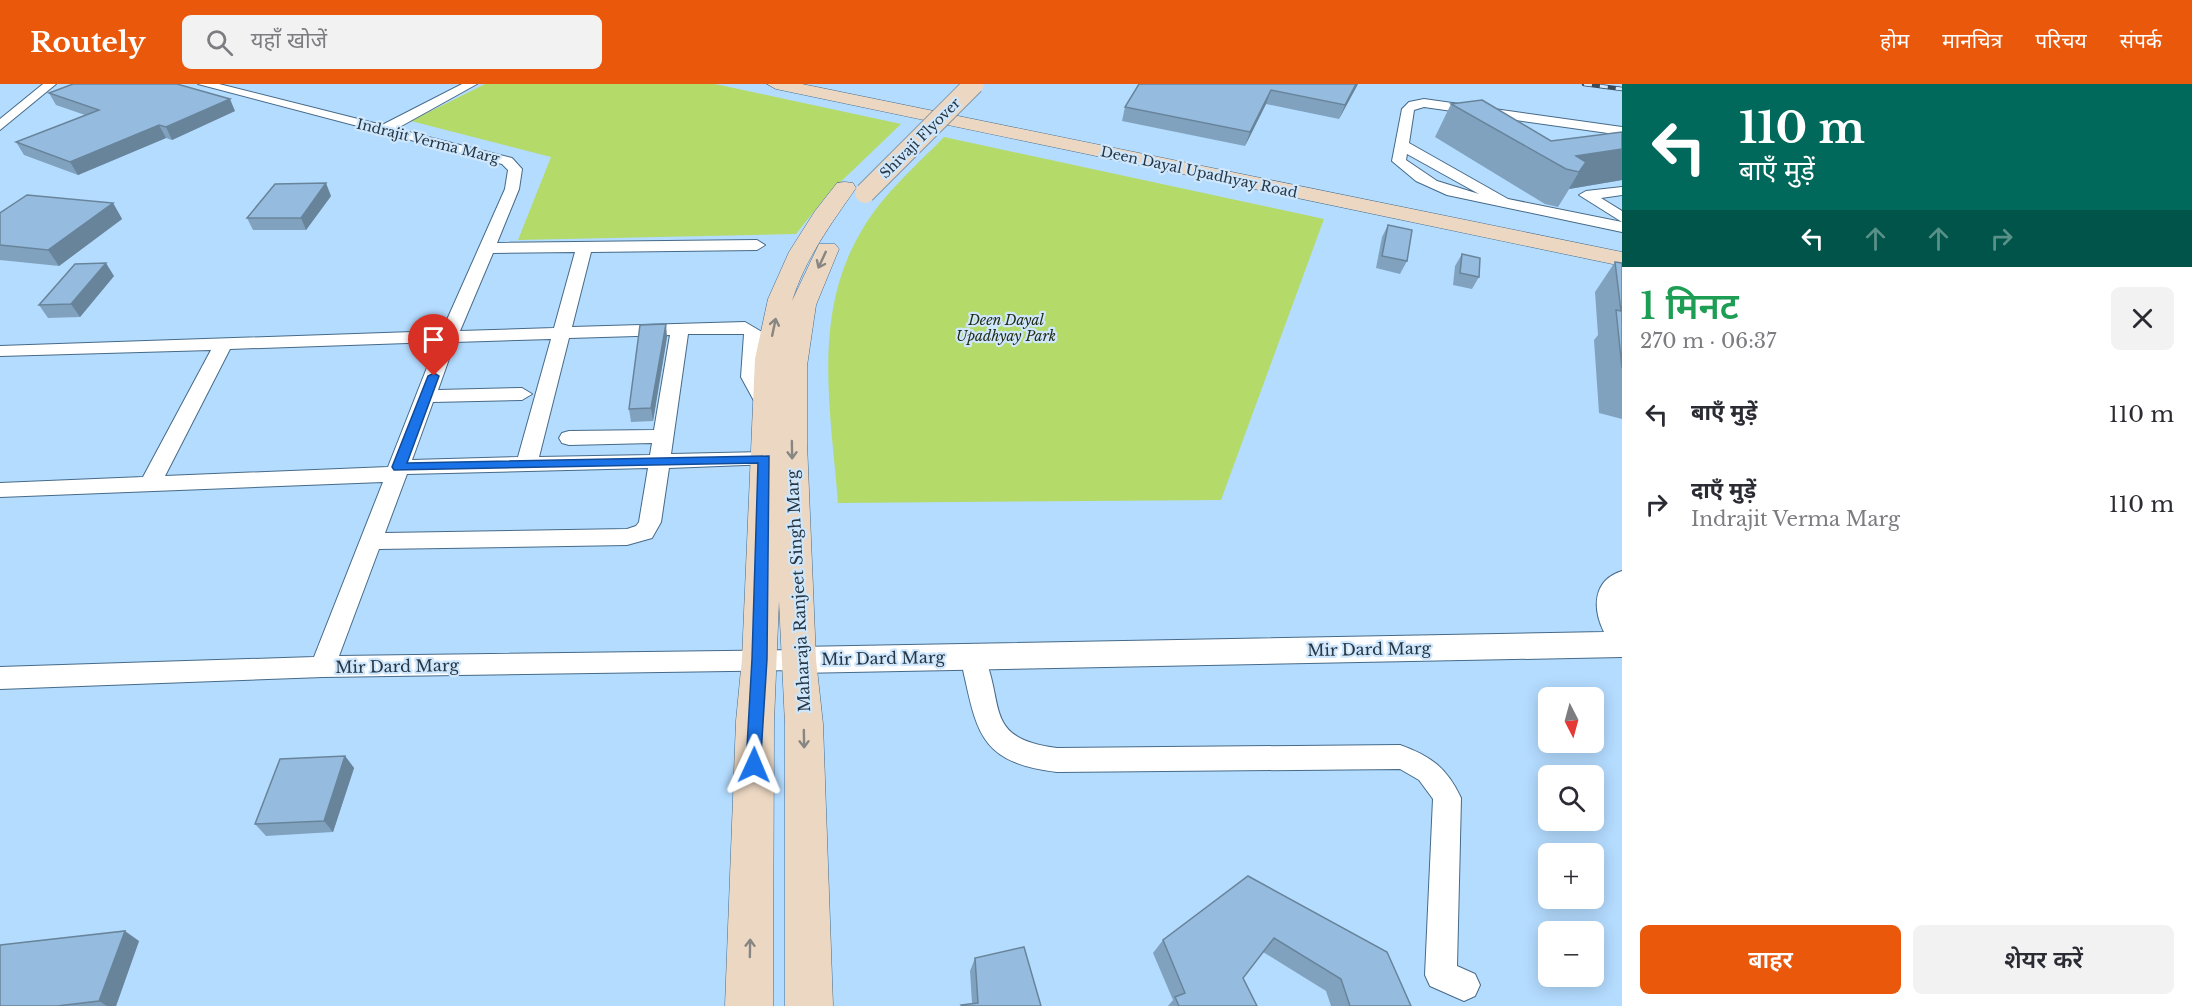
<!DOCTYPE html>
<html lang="hi">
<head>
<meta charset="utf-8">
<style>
  body { margin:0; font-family:"Libre Baskerville","Noto Sans Devanagari",serif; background:#f2f2f3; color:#2b2b33; height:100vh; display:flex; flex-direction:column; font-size:22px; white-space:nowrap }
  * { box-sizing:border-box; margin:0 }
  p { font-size:20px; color:#7c7c81 }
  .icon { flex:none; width:33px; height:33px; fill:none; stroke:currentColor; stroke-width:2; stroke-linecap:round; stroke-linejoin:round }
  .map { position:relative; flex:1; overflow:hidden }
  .details { display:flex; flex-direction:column; background:#fff; width:570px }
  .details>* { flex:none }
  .top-card { background:#00695c; color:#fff; overflow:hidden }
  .needle { width:39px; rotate:174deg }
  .buttons { position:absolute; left:1538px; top:603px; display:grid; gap:12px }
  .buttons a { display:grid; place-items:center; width:66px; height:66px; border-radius:9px; background:#fff; box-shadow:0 3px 15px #0003; font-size:30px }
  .pin { position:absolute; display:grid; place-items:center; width:51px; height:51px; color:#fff; margin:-62px -26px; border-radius:50% 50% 50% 0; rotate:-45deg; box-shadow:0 0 6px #0007 }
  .pin .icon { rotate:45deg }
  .me { position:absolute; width:66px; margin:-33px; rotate:1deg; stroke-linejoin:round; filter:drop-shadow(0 0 4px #0008) }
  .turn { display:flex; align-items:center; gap:21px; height:126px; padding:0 18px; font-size:27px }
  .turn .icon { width:78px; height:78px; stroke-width:2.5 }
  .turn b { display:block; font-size:42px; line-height:51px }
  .lanes { display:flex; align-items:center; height:57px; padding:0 18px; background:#0003; justify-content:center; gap:30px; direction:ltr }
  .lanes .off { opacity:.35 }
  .round { display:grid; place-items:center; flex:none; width:63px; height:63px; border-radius:9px; background:#f2f2f3 }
  .summary { display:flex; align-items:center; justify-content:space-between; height:102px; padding:0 18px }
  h1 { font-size:36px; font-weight:600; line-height:45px; color:#1e9e55 }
  .cta { display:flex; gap:12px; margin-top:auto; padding:12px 18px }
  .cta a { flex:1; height:69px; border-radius:9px; background:#ea580c; color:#fff; font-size:24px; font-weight:600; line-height:69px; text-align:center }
  .cta a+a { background:#f2f2f3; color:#2b2b33 }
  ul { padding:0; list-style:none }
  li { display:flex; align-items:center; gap:18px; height:90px; padding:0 18px }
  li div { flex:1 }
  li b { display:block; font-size:22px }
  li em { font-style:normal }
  header { display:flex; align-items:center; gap:36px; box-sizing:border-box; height:84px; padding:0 30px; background:#ea580c; color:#fff }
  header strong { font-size:28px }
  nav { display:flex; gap:33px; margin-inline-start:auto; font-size:21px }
  .search { width:420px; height:54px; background:#f2f2f3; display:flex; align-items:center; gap:15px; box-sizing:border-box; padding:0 21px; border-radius:9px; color:#7c7c81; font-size:22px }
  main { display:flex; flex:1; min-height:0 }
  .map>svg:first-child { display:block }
  .green { fill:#b4da6a }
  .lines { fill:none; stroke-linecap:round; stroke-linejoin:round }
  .minor-casing { stroke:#466a88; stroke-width:2 }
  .tertiary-casing { stroke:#466a88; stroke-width:2 }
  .secondary-casing { stroke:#466a88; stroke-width:1 }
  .minor { fill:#fff; fill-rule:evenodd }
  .tertiary { fill:#fff; fill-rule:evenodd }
  .secondary { fill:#ebd7c2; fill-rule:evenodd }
  .rail-casing { stroke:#384b5a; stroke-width:4.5 }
  .rail { stroke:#cfe7fc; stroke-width:3; stroke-dasharray:8; stroke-linecap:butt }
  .secondary-bridge-casing { stroke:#466a88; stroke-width:21; stroke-linecap:butt }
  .secondary-bridge { stroke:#ebd7c2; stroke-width:20 }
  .wall { fill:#80a2bf }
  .shaded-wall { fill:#68849b }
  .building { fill:#95bcde; stroke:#68849b; stroke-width:1.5 }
  .oneway { stroke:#888682 }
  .route { fill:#1a73e8; stroke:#114b97; stroke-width:1.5 }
  .labels { text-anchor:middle; stroke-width:4.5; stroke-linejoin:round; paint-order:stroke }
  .far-street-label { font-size:14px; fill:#263643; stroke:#cfe7fc }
  .far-park-label { font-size:14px; font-style:italic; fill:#252c16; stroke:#cfe7fc }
  .street-label { font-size:16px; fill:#263643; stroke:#cfe7fc }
</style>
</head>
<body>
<header>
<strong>Routely</strong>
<div class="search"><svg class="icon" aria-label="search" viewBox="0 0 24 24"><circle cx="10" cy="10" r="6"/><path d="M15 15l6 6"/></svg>यहाँ खोजें</div>
<nav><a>होम</a><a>मानचित्र</a><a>परिचय</a><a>संपर्क</a></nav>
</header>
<main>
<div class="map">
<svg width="1622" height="922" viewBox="0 0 1622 922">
  <rect width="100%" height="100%" fill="#b4dcff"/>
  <g class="green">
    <path d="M485 0H715L901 40 827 111 796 150 518 156 551 73 411 37Z"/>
    <path d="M944 53 1324 135 1221 416 838 419C831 327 811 230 862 146 882 111 916 82 944 53Z"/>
  </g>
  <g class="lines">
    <g class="minor-casing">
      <g id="minor">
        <path d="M43 0H56L0 46V35Z"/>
        <path d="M198 0H219L382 41 462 0H477L396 45 512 74 522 85 519 105 497 159 757 156 765 161 757 166 591 168 572 243 745 238 762 248 759 293 776 322 773 326H759L741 293 744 250H688L671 370 764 368 771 370 774 375 771 380 669 384 661 438 652 454 627 461 379 465 339 572 798 566 807 569 811 576 807 583 798 586 323 593 0 605V583L314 573 383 398 0 413V399L143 393 211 266 0 272V262L442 247 505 105 508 86 502 80ZM575 168 554 244 460 247 493 169ZM670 251 654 346 569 347 562 349 559 354 562 359 569 361 652 359 650 371 539 373 569 254ZM551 255 518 373 412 376 433 318 522 316 532 310 522 304 438 306 455 258ZM437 258 388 383 165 392 230 265ZM648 384 639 438 636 442 627 445 385 449 407 390Z"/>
        <path d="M1424 15 1622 43V51L1424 23 1414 26 1409 59 1508 115 1622 138V148L1447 111 1416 97 1392 77 1402 25 1409 18ZM1407 70 1479 110 1437 97 1406 76Z"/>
        <path d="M1622 103V111L1601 114 1622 127V138L1579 111 1586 107Z"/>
        <path d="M972 563 981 566C1007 617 980 655 1057 664L1400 661C1431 672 1447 684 1461 714L1457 882 1475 890 1480 901 1475 912 1464 917 1430 902 1425 891 1433 715 1419 696 1400 685 1057 688C974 678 977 643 960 573L963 566Z"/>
      </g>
    </g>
    <g class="tertiary-casing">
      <path id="tertiary" d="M1622 487V573L798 589 787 585 782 576 787 567 798 563 1604 548C1592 524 1593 496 1622 487Z"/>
    </g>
    <g class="secondary-casing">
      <g id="secondary">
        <path d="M767 0H802L1622 168V182L776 5Z"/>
        <path d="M845 98 853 99 856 104C831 140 805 175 792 217L819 160H835L839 165 816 221 807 282V359L816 576 823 640 833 922H785V640L779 517 774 637 773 922H725L736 637 742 575 755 275 768 215 789 168 815 127 837 99Z"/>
      </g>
    </g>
    <use href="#minor" class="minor"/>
    <use href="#tertiary" class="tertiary"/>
    <use href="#secondary" class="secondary"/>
    <g class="rail-casing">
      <path id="rail" d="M1584 0 1622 5"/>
    </g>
    <use href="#rail" class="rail"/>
    <g class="secondary-bridge-casing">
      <path id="secondary-bridge" d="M865 109 974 0"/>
    </g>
    <use href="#secondary-bridge" class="secondary-bridge"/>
  </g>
  <g class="wall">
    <path d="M1139 0H1358L1339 35 1266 20 1245 62 1122 37 1125 23Z"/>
    <path d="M49 9 235 27 172 56 166 54 78 91 24 71 16 58 85 31 56 21Z"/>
    <path d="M1451 20 1551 57 1622 48V96L1569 105 1558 123 1545 120 1435 53Z"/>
    <path d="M331 112 306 146H253L247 134Z"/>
    <path d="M113 119 122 135 59 182 0 176V129Z"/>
    <path d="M1388 141 1407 177 1400 190 1376 184 1382 153Z"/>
    <path d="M1462 170 1479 193 1472 205 1453 201 1455 182Z"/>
    <path d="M1615 178 1622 179V335L1599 329 1594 256 1598 251 1595 208Z"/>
    <path d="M114 192 80 233 48 234 39 221Z"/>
    <path d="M667 253 653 337 631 338 629 325Z"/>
    <path d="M345 672 354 684 333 748 266 752 255 740Z"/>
    <path d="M1248 792 1411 922H1331L1326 907 1263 868 1243 894 1257 922H1168L1173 916 1153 869 1163 856Z"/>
    <path d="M139 857 116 922H0Z"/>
    <path d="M975 874 1041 922H961V921L972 919 970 887Z"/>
  </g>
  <g class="shaded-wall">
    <path d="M1356 0H1358L1339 35 1345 21Z"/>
    <path d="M1271 6 1266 20 1245 62 1250 48Z"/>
    <path d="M230 15 235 27 172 56 166 43Z"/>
    <path d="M159 41 166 54 78 91 70 78Z"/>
    <path d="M1622 65V96L1569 105 1558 123 1579 88 1576 72Z"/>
    <path d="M326 99 331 112 306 146 301 134Z"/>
    <path d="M113 119 122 135 59 182 48 166Z"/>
    <path d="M106 179 114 192 80 233 71 220Z"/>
    <path d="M666 240 667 253 653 337 651 324Z"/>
    <path d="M345 672 354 684 333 748 324 737Z"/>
    <path d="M125 847 139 857 116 922H107L99 917Z"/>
  </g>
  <g class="building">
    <path d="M73 0H177L230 15 166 43 159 41 70 78 16 58 99 26 49 9Z"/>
    <path d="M1139 0H1356L1345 21 1271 6 1250 48 1125 23Z"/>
    <path d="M1482 16 1551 57 1622 48V65L1576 72 1586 78 1579 88 1566 85 1451 20Z"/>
    <path d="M326 99 301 134H247L275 100Z"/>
    <path d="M27 111 113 119 48 166 0 161V129Z"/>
    <path d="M1388 141 1412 146 1407 177 1382 172Z"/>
    <path d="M1462 170 1480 174 1479 193 1460 189Z"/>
    <path d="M1615 178 1622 179V284L1616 226 1621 227Z"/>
    <path d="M106 179 71 220 39 221 75 180Z"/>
    <path d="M666 240 651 324 629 325 640 241Z"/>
    <path d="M345 672 324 737 255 740 280 675Z"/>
    <path d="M1248 792 1387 868 1411 922H1350L1341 895 1274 854 1243 894 1257 922H1179L1175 913 1185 909 1163 856Z"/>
    <path d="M125 847 99 917 57 922H0V861Z"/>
    <path d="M1024 863 1041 922H962L961 921 978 919 975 874Z"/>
  </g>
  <defs><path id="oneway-shaft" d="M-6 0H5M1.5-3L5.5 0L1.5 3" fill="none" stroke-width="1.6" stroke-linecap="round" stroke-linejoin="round" transform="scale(1.5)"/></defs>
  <g class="oneway">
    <use href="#oneway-shaft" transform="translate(822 176) rotate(115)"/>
    <use href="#oneway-shaft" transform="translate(774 243) rotate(-78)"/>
    <use href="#oneway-shaft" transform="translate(792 366) rotate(89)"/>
    <use href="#oneway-shaft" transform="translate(804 655) rotate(89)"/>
    <use href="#oneway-shaft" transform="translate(750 864) rotate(-89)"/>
  </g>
  <path class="route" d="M434 289 439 292 407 379 769 372 767 575 760 687 754 689 748 687 746 681 752 575 758 379 394 386 392 383 428 292Z"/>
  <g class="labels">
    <g class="far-street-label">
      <text transform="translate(920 54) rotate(-45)" y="5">Shivaji Flyover</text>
      <text transform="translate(428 57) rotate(14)" y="5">Indrajit Verma Marg</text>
      <text transform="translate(1199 88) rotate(12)" y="5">Deen Dayal Upadhyay Road</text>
    </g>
    <g class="far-park-label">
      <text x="1006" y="241">Deen Dayal<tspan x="1006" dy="16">Upadhyay Park</tspan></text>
    </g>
    <g class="street-label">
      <text transform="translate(798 507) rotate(-93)" y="6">Maharaja Ranjeet Singh Marg</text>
      <text transform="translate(1369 565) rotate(-1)" y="6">Mir Dard Marg</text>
      <text transform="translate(883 574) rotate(-1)" y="6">Mir Dard Marg</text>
      <text transform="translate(397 582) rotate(-1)" y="6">Mir Dard Marg</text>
    </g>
  </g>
</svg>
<div class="buttons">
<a><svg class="needle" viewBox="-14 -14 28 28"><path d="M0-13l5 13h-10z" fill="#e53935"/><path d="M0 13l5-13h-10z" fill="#7c7c81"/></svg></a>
<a><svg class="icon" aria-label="search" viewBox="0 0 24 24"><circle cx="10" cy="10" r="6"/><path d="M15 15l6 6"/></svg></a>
<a>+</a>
<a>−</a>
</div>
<div class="pin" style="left:434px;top:292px;background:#d93025"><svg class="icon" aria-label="arrive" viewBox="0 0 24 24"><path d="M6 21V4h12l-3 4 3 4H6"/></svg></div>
<svg class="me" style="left:754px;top:681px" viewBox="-20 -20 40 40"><path d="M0-17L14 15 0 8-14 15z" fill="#1a73e8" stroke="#fff" stroke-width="4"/></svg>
</div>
<section class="details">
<div class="top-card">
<div class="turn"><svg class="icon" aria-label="left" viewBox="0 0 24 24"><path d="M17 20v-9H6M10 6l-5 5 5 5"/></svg><div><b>110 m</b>बाएँ मुड़ें</div></div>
<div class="lanes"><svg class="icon" aria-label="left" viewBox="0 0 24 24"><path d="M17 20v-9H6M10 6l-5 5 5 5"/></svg><svg class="icon off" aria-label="ahead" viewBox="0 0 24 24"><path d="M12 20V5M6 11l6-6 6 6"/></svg><svg class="icon off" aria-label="ahead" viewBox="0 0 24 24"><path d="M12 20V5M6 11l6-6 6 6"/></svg><svg class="icon off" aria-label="right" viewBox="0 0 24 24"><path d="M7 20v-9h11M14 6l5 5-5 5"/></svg></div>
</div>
<div class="summary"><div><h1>1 मिनट</h1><p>270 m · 06:37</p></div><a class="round"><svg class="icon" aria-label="close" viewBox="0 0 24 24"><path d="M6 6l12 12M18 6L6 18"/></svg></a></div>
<ul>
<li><svg class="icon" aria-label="left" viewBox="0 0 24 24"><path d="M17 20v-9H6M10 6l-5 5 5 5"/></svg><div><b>बाएँ मुड़ें</b></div><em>110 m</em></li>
<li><svg class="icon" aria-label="right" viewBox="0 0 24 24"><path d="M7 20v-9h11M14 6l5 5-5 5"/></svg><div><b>दाएँ मुड़ें</b><p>Indrajit Verma Marg</p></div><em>110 m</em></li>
</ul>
<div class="cta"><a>बाहर</a><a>शेयर करें</a></div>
</section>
</main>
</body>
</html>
